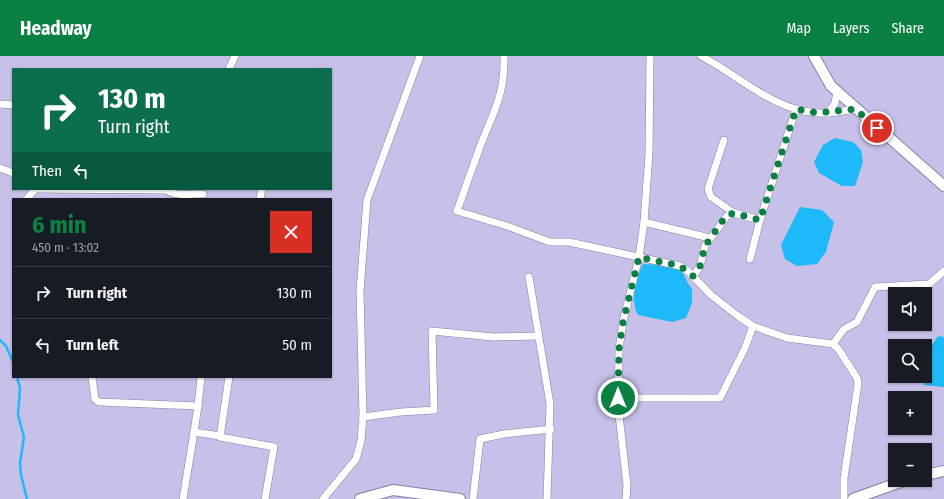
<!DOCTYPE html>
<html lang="en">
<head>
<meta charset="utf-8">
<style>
  body { margin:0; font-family:"Fira Sans Condensed",sans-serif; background:#242831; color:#f1f3f6; height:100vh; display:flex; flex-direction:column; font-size:15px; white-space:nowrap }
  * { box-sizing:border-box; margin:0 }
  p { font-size:13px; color:#9ea1a6 }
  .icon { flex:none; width:22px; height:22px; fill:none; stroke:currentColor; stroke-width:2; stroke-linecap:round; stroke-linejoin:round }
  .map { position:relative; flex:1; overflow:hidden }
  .panel { position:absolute; left:12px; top:142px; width:320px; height:180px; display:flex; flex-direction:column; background:#171b24; border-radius:0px; box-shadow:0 1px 3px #0004 }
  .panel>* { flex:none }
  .banner { position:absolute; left:12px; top:12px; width:320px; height:122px; border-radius:0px; box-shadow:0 1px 3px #0004; background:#0b6e4f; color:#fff; overflow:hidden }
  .tools { position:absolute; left:888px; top:231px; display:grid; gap:8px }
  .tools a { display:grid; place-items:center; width:44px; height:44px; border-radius:0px; background:#171b24; box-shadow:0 1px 3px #0004; font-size:20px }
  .pin { position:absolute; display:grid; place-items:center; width:34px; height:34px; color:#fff; margin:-17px; border:2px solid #fff; border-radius:50%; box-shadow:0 1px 4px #0007 }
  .me { position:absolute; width:44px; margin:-22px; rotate:0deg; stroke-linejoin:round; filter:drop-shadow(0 0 3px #0008) }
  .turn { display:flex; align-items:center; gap:14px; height:84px; padding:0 20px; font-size:18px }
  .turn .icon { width:52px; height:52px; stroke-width:2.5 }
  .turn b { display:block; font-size:28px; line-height:34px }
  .then { display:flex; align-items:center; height:38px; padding:0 20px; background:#0003; gap:8px; font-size:15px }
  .round { display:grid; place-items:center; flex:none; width:42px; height:42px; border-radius:0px; background:#242831 }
  .head { display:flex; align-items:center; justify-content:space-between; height:68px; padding:0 20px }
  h1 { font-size:24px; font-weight:700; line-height:30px; color:#0b8043 }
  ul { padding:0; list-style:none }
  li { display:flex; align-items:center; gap:12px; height:52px; padding:0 20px; border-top:1px solid #363941 }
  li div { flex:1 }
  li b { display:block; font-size:15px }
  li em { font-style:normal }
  header { display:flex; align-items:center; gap:24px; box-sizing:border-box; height:56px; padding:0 20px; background:#0b8043; color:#fff }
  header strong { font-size:19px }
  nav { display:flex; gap:22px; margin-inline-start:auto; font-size:14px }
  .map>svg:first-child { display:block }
  .water { fill:#1eb9f8 }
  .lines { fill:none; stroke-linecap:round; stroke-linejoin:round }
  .stream { stroke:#1eb9f8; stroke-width:2.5 }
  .street-casing { stroke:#857ea3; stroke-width:8 }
  .secondary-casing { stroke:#857ea3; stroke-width:12 }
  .street { stroke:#fff; stroke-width:7 }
  .secondary { stroke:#fff; stroke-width:10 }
  .route { stroke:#0b8043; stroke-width:7; stroke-dasharray:0 12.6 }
</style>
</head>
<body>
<header>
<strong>Headway</strong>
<nav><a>Map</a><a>Layers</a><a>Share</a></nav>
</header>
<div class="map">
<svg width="944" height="443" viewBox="0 0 944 443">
  <rect width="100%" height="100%" fill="#c7c1e9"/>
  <g class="water">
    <path d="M835 82 853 86 861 94 863 106 855 130H842L819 117 814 106 823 89Z"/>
    <path d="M800 151 822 154 834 166 826 196 817 208 797 210 785 203 781 189Z"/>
    <path d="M643 208C653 209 676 207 683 217 686 223 688 228 692 233V247L686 262 672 266 638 259C630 245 636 222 643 208Z"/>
    <path d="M938 280 944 281V331L924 329 928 295Z"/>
  </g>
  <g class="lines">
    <g class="stream">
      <path d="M0 284 6 290 13 306"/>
      <path d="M17 321 20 332 18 359 24 381 20 407 21 419 27 443"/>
    </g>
    <g class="street-casing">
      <g id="street">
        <path d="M504 0C505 38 494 55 481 88 473 110 465 133 457 155L507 170 550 186H569L680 210 689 216 711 239 738 260 753 270 787 282 833 288 839 294 857 322 858 328 844 422V443"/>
        <path d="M701 0C738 19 774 55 818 57 831 58 843 55 855 53"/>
        <path d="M229 13 235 0"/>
        <path d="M0 48 13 49"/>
        <path d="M828 57 835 47 837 36"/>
        <path d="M724 84 708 133 711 141 734 157"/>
        <path d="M0 112 13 117"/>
        <path d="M34 133 166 134C176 141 191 138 203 138"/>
        <path d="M27 143 35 133"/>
        <path d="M260 143 262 133"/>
        <path d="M644 166 710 182"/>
        <path d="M750 203 760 164 796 53"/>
        <path d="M529 221 550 348 547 443"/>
        <path d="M693 221 700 210 705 190 727 160 734 157 760 164"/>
        <path d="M833 288 844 273 857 266 875 231 929 228 944 215"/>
        <path d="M92 321 95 343 99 346 198 350 194 376"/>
        <path d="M229 321 220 381 274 391 265 443"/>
        <path d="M618 342H720L745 292 753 270"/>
        <path d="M198 350 201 321"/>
        <path d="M363 361 401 356 434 354 432 275 493 281 538 280"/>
        <path d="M183 443 194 376 220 380"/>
        <path d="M323 443 356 403 361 385 363 361 360 235 367 144 420 0"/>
        <path d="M473 443 480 383 504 378 551 373"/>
        <path d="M626 443 627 429 618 350 619 293 623 266 639 201 644 166 649 98 650 0"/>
      </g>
    </g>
    <g class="secondary-casing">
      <g id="secondary">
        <path d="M814 0 831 30 944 130"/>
        <path d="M925 419 944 415"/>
        <path d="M360 443 393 434 460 443"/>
        <path d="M853 443 906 424"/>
      </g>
    </g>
    <use href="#street" class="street"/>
    <use href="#secondary" class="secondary"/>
  </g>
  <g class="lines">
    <path class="route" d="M618 342 619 293 623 266 639 201 680 210 693 220 700 210 705 190 726 160 734 157 760 164 796 53 817 57 855 53 877 72"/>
  </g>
</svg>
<div class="tools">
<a><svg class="icon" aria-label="sound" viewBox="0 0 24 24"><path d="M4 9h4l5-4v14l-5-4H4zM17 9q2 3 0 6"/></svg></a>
<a><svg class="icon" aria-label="search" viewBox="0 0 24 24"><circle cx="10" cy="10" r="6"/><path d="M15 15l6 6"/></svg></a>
<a>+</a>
<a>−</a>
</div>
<div class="pin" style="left:877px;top:72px;background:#d93025"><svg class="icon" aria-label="arrive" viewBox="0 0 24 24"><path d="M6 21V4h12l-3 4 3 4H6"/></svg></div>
<svg class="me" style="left:618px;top:342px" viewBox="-20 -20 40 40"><circle r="17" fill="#0b8043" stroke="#fff" stroke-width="3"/><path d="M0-11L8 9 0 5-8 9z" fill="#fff"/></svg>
<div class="banner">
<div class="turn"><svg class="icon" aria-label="right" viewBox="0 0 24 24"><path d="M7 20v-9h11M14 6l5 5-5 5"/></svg><div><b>130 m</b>Turn right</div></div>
<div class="then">Then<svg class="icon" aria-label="left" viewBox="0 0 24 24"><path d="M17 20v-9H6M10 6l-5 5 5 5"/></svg></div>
</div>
<section class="panel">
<div class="head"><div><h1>6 min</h1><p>450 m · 13:02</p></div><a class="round" style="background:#d93025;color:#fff"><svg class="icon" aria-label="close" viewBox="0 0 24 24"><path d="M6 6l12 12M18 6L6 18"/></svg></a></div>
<ul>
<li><svg class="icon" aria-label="right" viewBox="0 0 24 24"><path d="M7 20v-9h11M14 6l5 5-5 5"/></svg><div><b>Turn right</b></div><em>130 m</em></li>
<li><svg class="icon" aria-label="left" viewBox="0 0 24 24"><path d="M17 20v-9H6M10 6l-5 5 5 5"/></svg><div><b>Turn left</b></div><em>50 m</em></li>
</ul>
</section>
</div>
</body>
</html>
